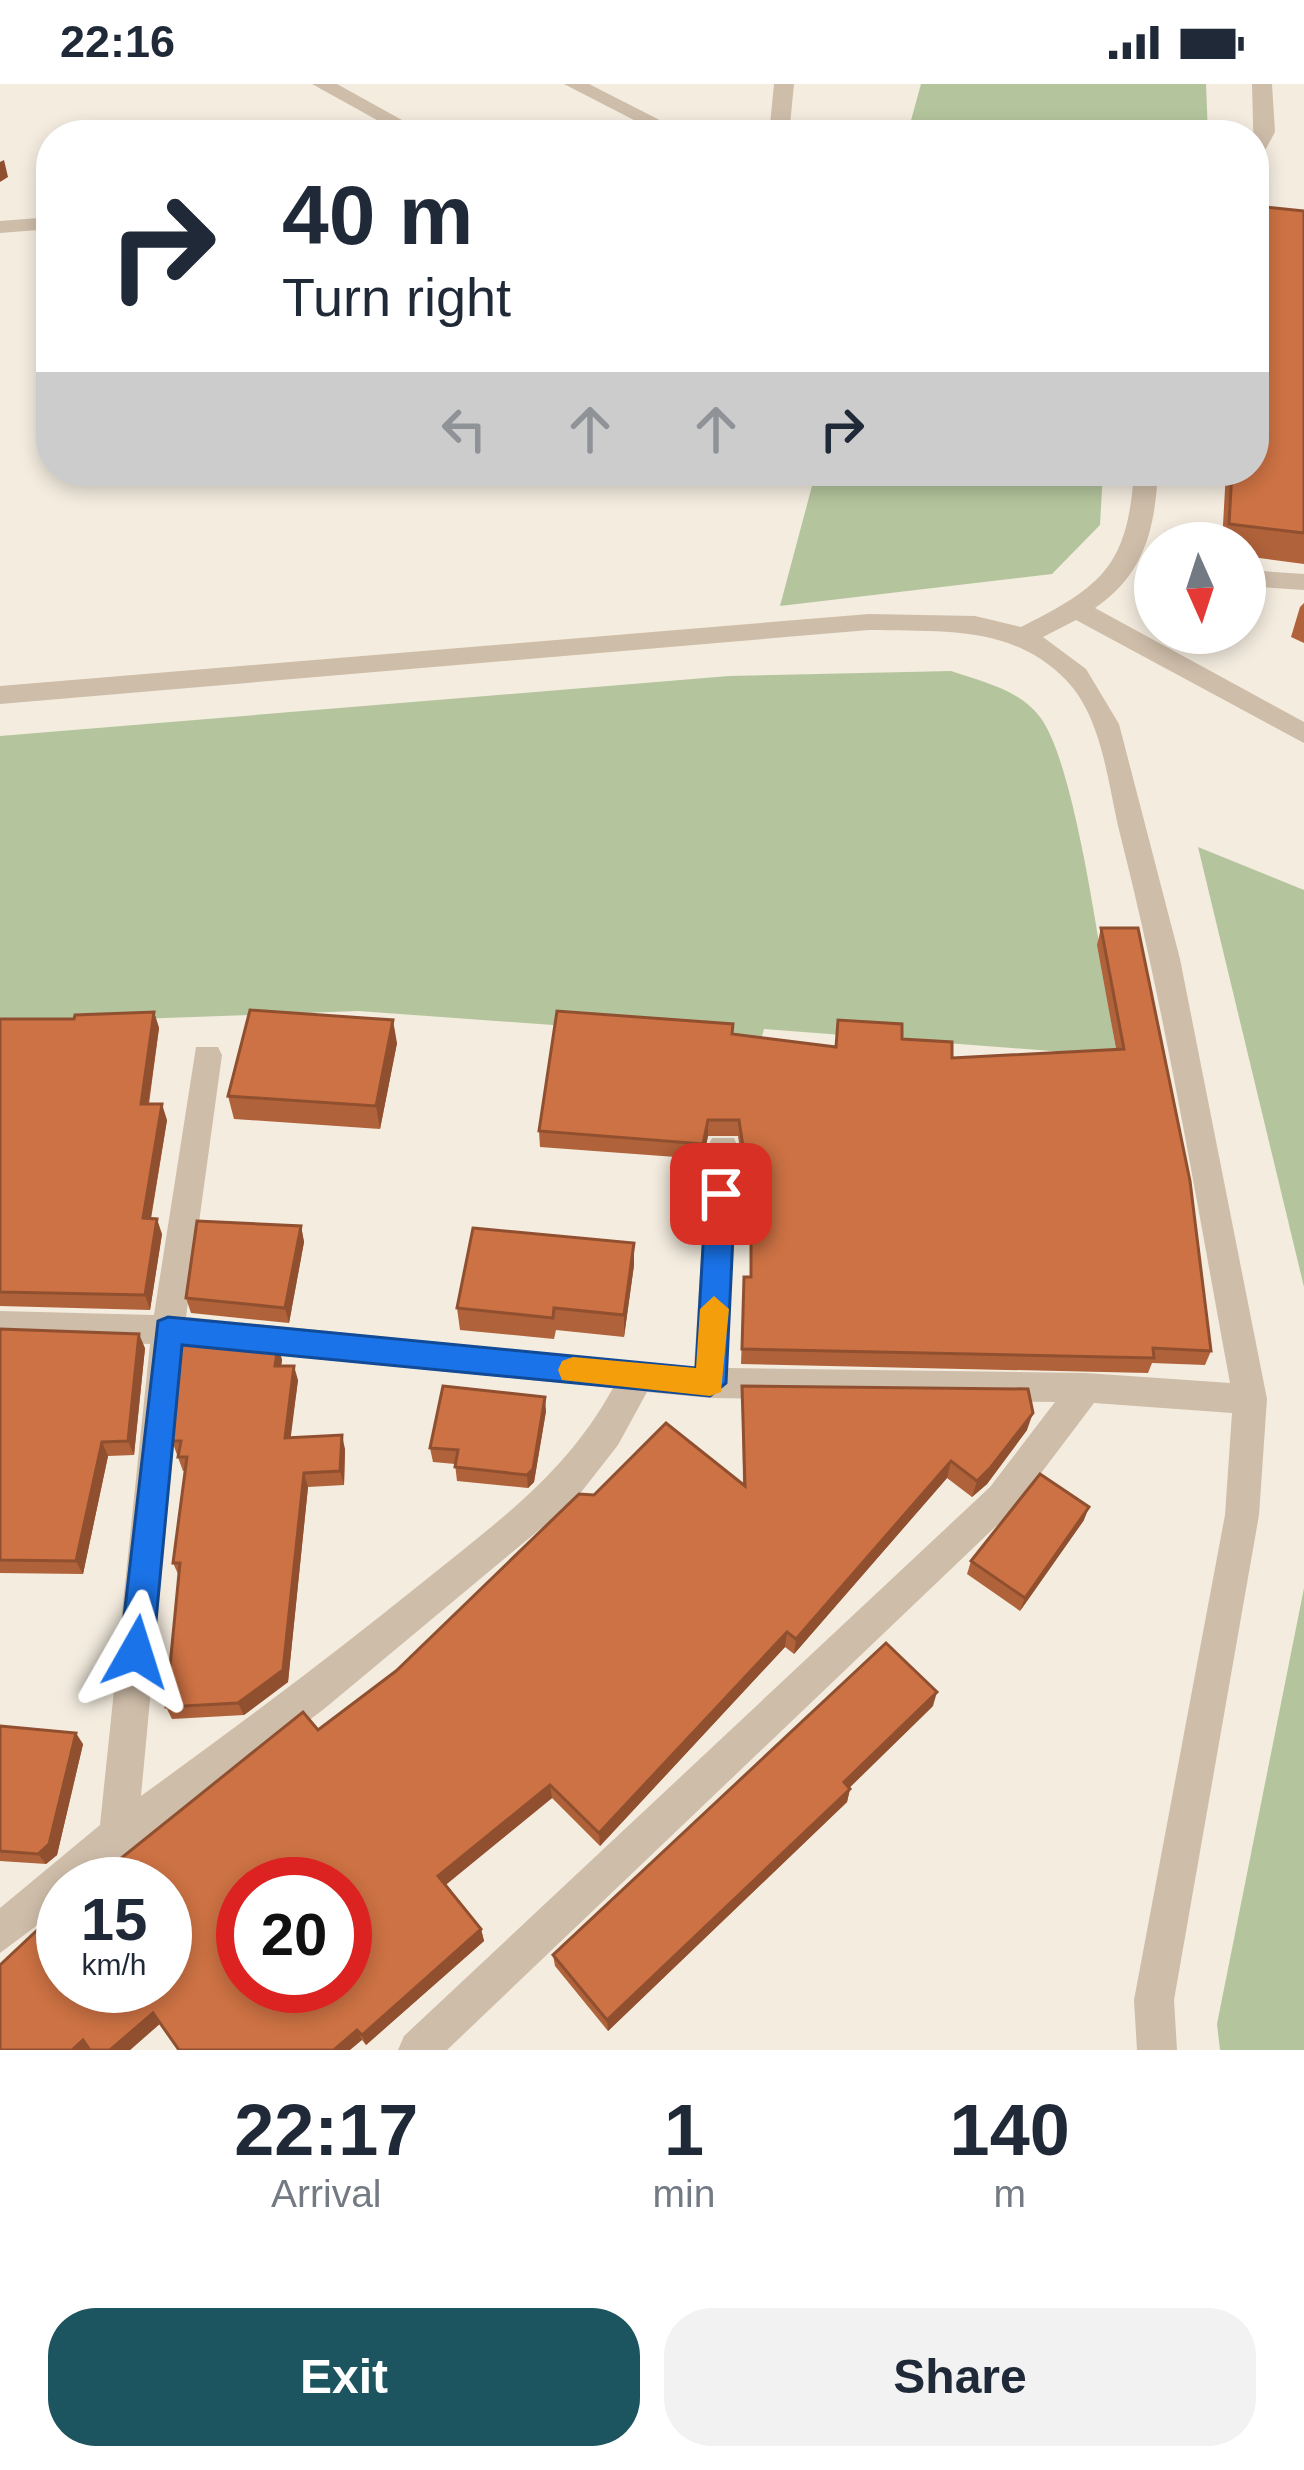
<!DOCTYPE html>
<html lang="en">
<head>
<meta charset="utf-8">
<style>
  body { margin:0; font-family:Arial,sans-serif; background:#f2f2f3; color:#1f2937; height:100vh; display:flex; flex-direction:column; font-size:45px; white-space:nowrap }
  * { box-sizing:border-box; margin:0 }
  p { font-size:39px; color:#747a83 }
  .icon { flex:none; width:66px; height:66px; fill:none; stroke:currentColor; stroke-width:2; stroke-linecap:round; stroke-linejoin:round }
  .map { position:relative; height:1966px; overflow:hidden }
  .panel { display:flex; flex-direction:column; background:#fff; flex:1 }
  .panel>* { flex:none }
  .top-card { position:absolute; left:36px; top:36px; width:1233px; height:366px; border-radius:48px; box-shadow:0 6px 18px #0003; background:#fff; color:#1f2937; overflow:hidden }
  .needle { width:78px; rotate:177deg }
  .fabs { position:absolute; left:1134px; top:438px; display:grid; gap:24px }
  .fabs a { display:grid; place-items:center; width:132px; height:132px; border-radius:50%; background:#fff; box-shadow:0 6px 18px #0003; font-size:60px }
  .speed { position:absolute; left:36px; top:1773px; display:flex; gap:24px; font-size:60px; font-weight:700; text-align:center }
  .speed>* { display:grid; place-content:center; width:156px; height:156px; border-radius:50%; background:#fff; box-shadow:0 6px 18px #0003; line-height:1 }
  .speed small { font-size:30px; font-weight:400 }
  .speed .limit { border:18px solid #d22; background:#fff; color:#111 }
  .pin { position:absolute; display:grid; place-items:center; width:102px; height:102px; color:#fff; margin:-51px; border-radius:24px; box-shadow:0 6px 18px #0006 }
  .me { position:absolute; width:132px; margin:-66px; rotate:6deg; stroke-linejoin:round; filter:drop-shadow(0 0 9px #0008) }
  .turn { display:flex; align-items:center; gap:42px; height:252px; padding:0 48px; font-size:54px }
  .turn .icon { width:156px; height:156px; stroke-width:2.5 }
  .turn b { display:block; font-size:84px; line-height:102px }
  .lanes { display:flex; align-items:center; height:114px; padding:0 48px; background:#0003; justify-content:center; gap:60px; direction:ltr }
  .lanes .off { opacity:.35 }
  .eta { display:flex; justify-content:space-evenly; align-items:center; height:204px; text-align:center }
  .eta b { font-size:72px; font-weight:800; line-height:84px }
  .cta { display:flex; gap:24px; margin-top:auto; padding:24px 48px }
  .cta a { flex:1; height:138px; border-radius:48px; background:#1c545f; color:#fff; font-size:48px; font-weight:800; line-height:138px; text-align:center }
  .cta a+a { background:#f2f2f3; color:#1f2937 }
  .status { display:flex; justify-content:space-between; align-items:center; height:84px; padding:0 60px; background:#fff; direction:ltr }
  .status svg { height:33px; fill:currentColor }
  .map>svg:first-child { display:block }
  .green { fill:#b4c59d }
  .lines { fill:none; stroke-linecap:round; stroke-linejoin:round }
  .minor { fill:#cebda9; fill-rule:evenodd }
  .wall { fill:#b0623a }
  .shaded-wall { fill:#905030 }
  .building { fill:#cd7244; stroke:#905030; stroke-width:3; fill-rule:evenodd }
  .route { fill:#1a73e8; stroke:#114b97; stroke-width:3 }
  .slow { fill:#f59e0b }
</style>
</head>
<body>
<div class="status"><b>22:16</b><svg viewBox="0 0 49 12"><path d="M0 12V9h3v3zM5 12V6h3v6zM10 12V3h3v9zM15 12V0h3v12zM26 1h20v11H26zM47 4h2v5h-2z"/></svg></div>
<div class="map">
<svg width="1304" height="1966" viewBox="0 0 1304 1966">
  <rect width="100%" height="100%" fill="#f4ecdf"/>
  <g class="green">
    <path d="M921 0H1206L1208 51H907Z"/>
    <path d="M816 387H1103L1100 441 1052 490 780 522Z"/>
    <path d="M951 587C982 598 1019 605 1040 633 1078 683 1104 900 1117 972L764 945 761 956 358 927 0 940V652L729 592Z"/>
    <path d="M1198 763 1304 806V1203Z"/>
    <path d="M1304 1504V1966H1220L1217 1940Z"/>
  </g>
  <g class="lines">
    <g class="minor">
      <path d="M312 0H337L429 51H404Z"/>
      <path d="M564 0H589L689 51H663Z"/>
      <path d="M774 0H794L789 51H769Z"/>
      <path d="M1252 0H1272L1275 48 1261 74 1254 76Z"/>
      <path d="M51 133V145L0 149V137Z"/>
      <path d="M1134 387H1158C1155 444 1145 490 1095 524L1304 638V659L1076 536 1043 553 1086 585 1119 640 1180 875 1267 1315 1259 1431 1174 1916 1177 1966H1137L1134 1916 1225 1431 1232 1329 1094 1319 1014 1425 447 1966H398L404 1952 990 1403 1055 1318 710 1314 647 1308 618 1361 575 1416 324 1625 89 1800H63V1822L0 1869V1824L100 1741 150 1260 0 1255V1227L154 1231 196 963H218L222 971 186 1233 694 1283 708 1063 712 1054H734L738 1063 727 1284 1086 1289 1230 1299C1196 1115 1166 931 1120 750 1108 702 1103 634 1066 596 1012 540 940 548 869 546L0 620V602L869 530 975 532 1021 543C1103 502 1128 481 1134 387ZM183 1262 613 1304C567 1388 501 1435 428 1494 334 1570 239 1641 141 1712Z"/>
      <path d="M1245 486 1304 490V506L1245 502Z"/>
    </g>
  </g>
  <g class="wall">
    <path d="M1304 127V480L1245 472V459H1222L1226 387H1254Z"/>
    <path d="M1304 519V559L1291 553 1300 523Z"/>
    <path d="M1101 844 1211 1267 1205 1281 1152 1279 1148 1289 741 1280 744 1193H750V1079L742 1078 738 1052H708L703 1075 540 1063 539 1047 732 950 835 963 902 955 952 974 1116 965 1097 861Z"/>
    <path d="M154 928 159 944 149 1020 167 1036 151 1135 162 1150 150 1226 0 1222V935H74Z"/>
    <path d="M397 959 380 1045 234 1035 228 1012Z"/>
    <path d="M301 1142 304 1158 289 1239 191 1229 186 1214Z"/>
    <path d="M634 1159V1181L624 1253 556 1246 554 1255 460 1246 457 1224Z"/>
    <path d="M0 1245 145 1264 134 1371 108 1372 83 1490 0 1489Z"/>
    <path d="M278 1262 282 1276 281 1282 298 1296 290 1353 345 1365 344 1401 308 1403 288 1598 244 1631 172 1635 166 1623 179 1492 173 1479 186 1387H183L172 1357Z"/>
    <path d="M742 1302 1027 1346 987 1400 972 1413 947 1394 794 1570 785 1563 600 1762 552 1714 445 1801 481 1845 484 1857 366 1961 362 1956 160 1939 130 1966 318 1646 396 1587 594 1411 743 1401Z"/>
    <path d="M546 1327 534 1398 528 1404 457 1397 455 1380 433 1378 430 1364Z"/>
    <path d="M1084 1436 1020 1527 967 1490 971 1477Z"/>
    <path d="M933 1622 849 1704 850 1705 847 1718 608 1947 555 1882 553 1871Z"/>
    <path d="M0 1642 83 1660 57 1771 46 1780 0 1777Z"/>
  </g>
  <g class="shaded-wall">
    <path d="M4 76 8 93 0 98V78Z"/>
    <path d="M154 928 159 944 146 1036 141 1020Z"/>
    <path d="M393 936 397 959 380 1045 376 1022Z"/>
    <path d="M162 1020 167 1036 148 1150 143 1134Z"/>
    <path d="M708 1036V1052L703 1075V1060Z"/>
    <path d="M157 1135 162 1150 150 1226 145 1211Z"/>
    <path d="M301 1142 304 1158 289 1239 285 1224Z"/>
    <path d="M634 1159V1181L624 1253V1231Z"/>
    <path d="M139 1250 145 1264 134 1371 128 1357Z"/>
    <path d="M278 1262 282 1276 279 1296 275 1282Z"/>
    <path d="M294 1282 298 1296 289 1367 285 1354Z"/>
    <path d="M545 1313 546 1327 534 1398 528 1404 527 1391Z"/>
    <path d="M1033 1329 1027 1346 987 1400 972 1413 977 1397Z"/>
    <path d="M342 1351 345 1365 344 1401 340 1387Z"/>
    <path d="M102 1358 108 1372 83 1490 76 1477Z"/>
    <path d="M951 1377 947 1394 794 1570 796 1555Z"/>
    <path d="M304 1389 308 1403 288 1598 244 1631 238 1619Z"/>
    <path d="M1089 1423 1084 1436 1020 1527 1025 1514Z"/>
    <path d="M787 1548 785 1563 600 1762 599 1749Z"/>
    <path d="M937 1608 933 1622 841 1712 844 1698Z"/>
    <path d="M76 1649 83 1660 57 1771 46 1780 38 1770Z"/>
    <path d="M550 1701 552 1714 442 1804 438 1792Z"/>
    <path d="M850 1705 847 1718 608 1947 607 1936Z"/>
    <path d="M481 1845 484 1857 366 1961 362 1951Z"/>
    <path d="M153 1929 161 1939 130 1966H110Z"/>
    <path d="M357 1946 362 1956 350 1966H334Z"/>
    <path d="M83 1956 92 1966H72Z"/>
  </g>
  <g class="building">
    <path d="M1254 122 1304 127V449L1229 440 1232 387H1254Z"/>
    <path d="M1101 844H1138L1190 1097 1211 1267 1153 1264 1154 1274 742 1265 744 1193H751V1063H743L739 1036H708L703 1060 539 1047 557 927 733 940 732 950 836 963 838 936 902 940V955L952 958V974L1124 965Z"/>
    <path d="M250 926 393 936 376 1022 228 1012Z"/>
    <path d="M154 928 141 1020H162L143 1134 157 1135 145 1211 0 1208V935H74L75 931Z"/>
    <path d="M197 1137 301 1142 285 1224 186 1214Z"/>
    <path d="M473 1144 634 1159 624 1231 554 1224 553 1234 457 1224Z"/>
    <path d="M0 1245 139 1250 128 1357 102 1358 76 1477 0 1476Z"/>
    <path d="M182 1252 278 1262 275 1282H294L285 1354 342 1351 340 1387 304 1389 283 1586 238 1619 166 1623 180 1479H173L187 1373H178L181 1357H172Z"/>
    <path d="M443 1302 545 1313 533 1385 527 1391 455 1383 458 1366 430 1364Z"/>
    <path d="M742 1302 1028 1305 1033 1329 991 1383 977 1397 951 1377 796 1555 787 1548 599 1749 550 1701 438 1792 481 1845 362 1951 357 1946 334 1966H179L153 1929 110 1966H90L83 1956 72 1966H0V1881L63 1822V1902H165V1800H89L303 1628 318 1646 396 1587 579 1410 594 1411 666 1339 745 1402ZM243 1800H345V1902H243Z"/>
    <path d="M1040 1390 1089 1423 1025 1514 971 1477Z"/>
    <path d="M886 1559 937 1608 844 1698 850 1705 607 1936 553 1871Z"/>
    <path d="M0 1642 76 1649 49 1760 38 1770 0 1767Z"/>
  </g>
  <path class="route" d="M721 1098 735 1110 726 1299 710 1312 182 1261 153 1568 148 1579 136 1583 125 1579 120 1568 158 1237 168 1233 696 1284 706 1110Z"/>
  <path class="slow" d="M714 1212 729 1225 721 1308 710 1312 562 1296 558 1286 562 1277 573 1273 696 1284 700 1225Z"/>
</svg>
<div class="fabs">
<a><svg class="needle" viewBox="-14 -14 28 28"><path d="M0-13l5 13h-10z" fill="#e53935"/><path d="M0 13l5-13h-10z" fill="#747a83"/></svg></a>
</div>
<div class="speed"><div>15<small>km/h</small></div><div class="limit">20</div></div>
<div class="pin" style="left:721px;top:1110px;background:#d93025"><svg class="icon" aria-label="arrive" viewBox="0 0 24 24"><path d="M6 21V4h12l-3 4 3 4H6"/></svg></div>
<svg class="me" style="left:136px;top:1568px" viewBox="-20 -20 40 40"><path d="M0-17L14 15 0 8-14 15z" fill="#1a73e8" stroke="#fff" stroke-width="4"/></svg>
<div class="top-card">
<div class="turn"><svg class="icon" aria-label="right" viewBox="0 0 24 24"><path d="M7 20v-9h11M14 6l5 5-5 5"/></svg><div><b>40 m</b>Turn right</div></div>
<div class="lanes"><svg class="icon off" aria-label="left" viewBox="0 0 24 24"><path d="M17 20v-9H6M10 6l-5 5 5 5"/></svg><svg class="icon off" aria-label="ahead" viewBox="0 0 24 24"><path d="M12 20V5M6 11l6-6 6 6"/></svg><svg class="icon off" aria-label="ahead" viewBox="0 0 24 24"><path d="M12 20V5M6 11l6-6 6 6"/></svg><svg class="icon" aria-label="right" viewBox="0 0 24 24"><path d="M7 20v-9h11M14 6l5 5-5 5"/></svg></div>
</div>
</div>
<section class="panel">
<div class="eta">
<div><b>22:17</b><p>Arrival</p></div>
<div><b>1</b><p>min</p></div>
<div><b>140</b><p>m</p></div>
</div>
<div class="cta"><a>Exit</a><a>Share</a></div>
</section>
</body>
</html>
